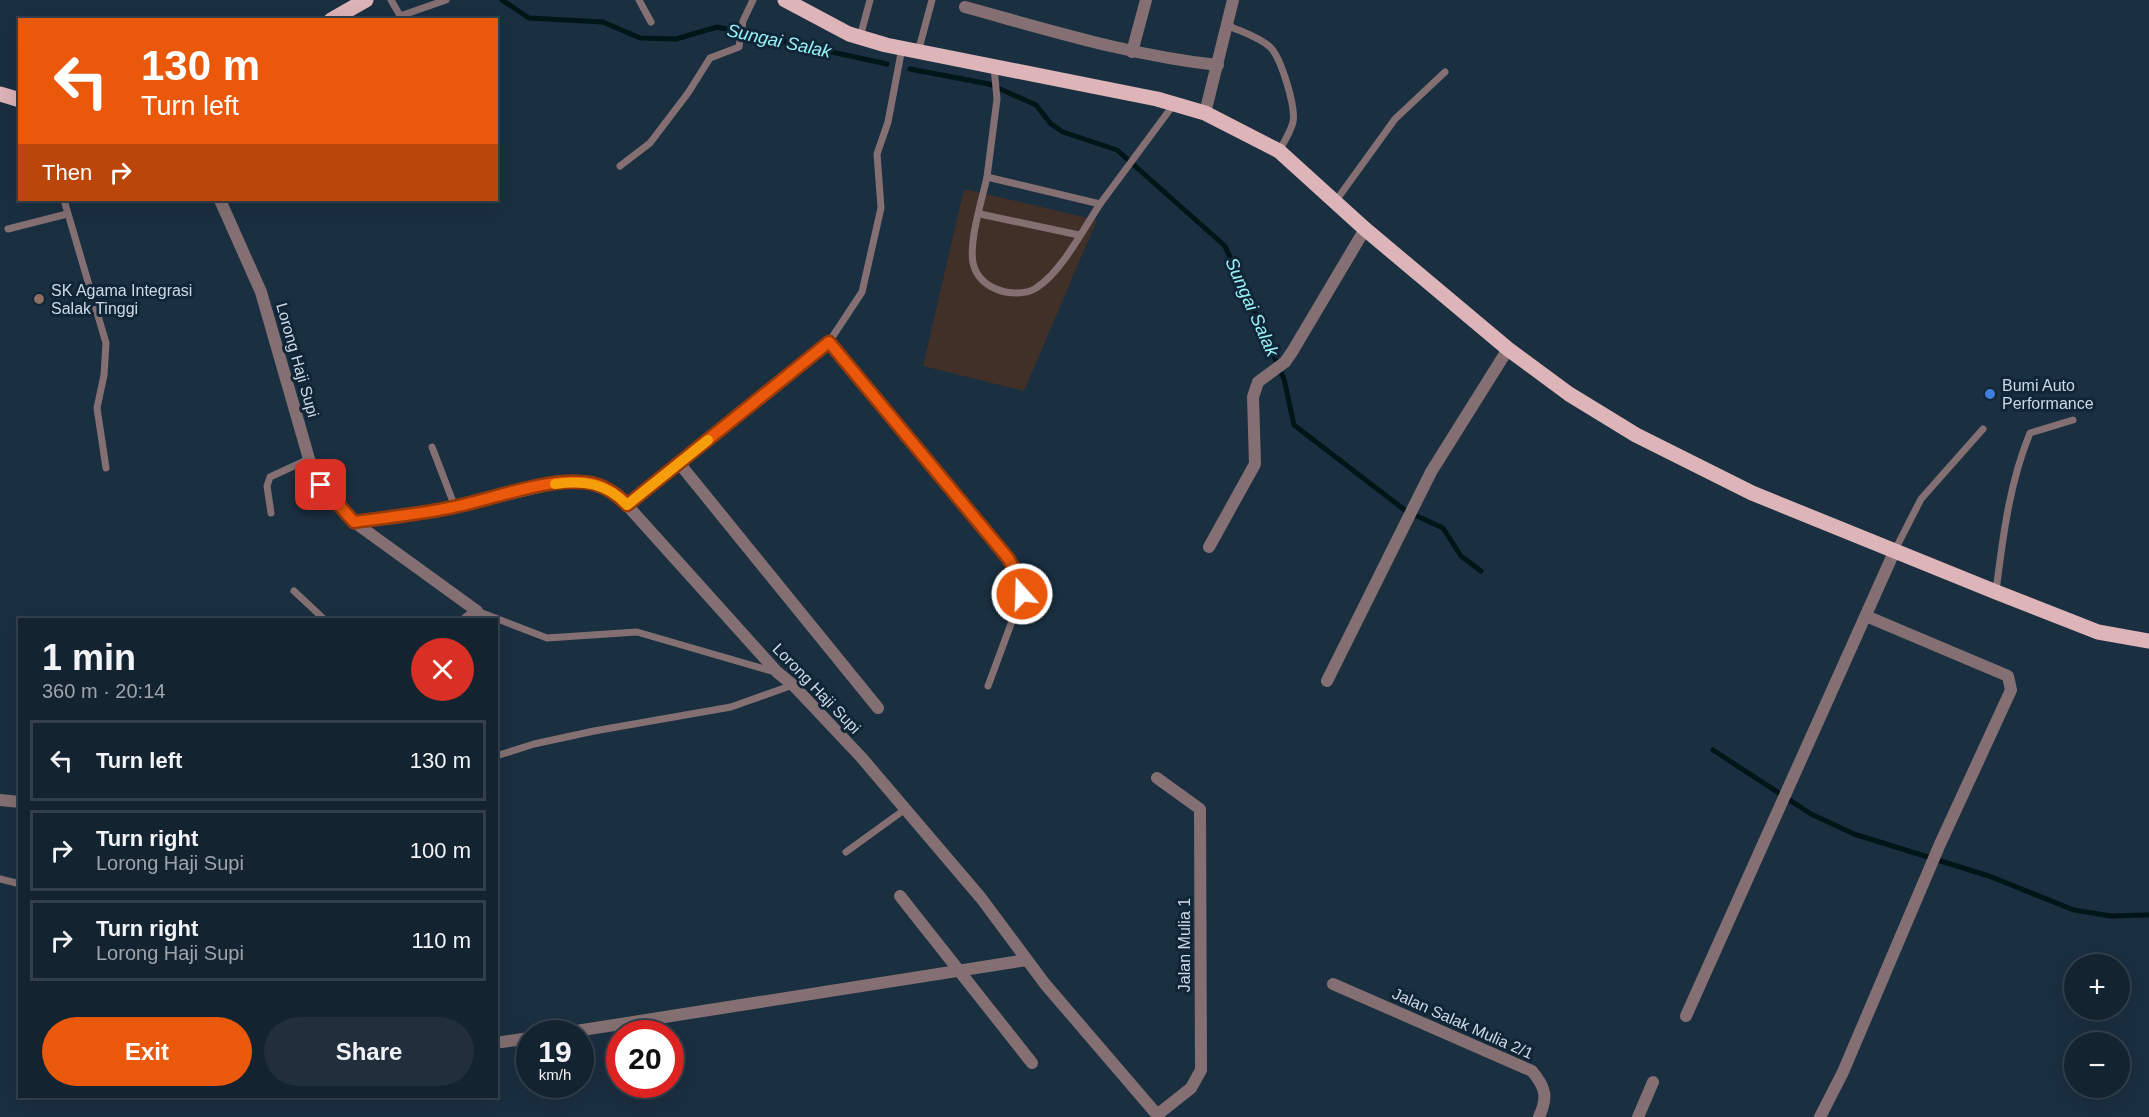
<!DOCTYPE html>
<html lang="en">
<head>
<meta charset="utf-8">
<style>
  body { margin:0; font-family:Helvetica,sans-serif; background:#212f3c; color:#f1f3f6; height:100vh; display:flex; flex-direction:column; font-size:22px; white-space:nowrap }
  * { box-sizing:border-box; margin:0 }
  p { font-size:20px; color:#9da4ab }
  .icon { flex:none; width:33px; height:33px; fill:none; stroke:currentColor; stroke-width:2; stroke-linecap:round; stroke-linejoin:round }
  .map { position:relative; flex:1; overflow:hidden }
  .panel { position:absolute; left:18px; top:618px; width:480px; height:480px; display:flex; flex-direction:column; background:#142330; border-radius:0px; box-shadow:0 6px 24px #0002,0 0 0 2px #33404c }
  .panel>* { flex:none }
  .guide { position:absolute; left:18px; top:18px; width:480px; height:183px; border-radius:0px; box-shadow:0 6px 24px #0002,0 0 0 2px #33404c; background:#ea580c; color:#fff; overflow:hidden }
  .buttons { position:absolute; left:2064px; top:954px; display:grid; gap:12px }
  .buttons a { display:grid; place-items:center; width:66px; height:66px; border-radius:50%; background:#142330; box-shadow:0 6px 24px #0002,0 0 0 2px #33404c; font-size:30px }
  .speed { position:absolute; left:516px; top:1020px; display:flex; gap:12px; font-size:30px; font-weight:700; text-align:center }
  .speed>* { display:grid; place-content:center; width:78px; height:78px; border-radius:50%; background:#142330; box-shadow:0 6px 24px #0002,0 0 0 2px #33404c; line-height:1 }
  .speed small { font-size:15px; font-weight:400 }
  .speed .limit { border:9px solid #d22; background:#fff; color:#111 }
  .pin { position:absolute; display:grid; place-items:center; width:51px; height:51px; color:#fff; margin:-26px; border-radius:12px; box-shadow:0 3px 9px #0006 }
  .me { position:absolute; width:66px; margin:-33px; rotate:340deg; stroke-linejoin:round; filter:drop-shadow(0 0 4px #0008) }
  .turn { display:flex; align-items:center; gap:21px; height:126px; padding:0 24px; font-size:27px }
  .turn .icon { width:78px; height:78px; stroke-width:2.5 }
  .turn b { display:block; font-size:42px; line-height:51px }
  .then { display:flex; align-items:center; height:57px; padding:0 24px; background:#0003; gap:12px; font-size:22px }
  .round { display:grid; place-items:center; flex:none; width:63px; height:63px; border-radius:32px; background:#212f3c }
  .summary { display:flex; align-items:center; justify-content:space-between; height:102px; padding:0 24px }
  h1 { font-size:36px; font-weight:700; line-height:45px }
  .cta { display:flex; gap:12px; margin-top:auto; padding:12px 24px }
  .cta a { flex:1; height:69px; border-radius:36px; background:#ea580c; color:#fff; font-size:24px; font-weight:700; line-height:69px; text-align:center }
  .cta a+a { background:#212f3c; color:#f1f3f6 }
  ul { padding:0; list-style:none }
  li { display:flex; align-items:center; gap:18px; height:81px; margin:0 12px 9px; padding:0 12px; border:3px solid #33404c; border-radius:0px }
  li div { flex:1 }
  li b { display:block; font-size:22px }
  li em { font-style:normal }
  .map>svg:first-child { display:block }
  .commercial { fill:#413027 }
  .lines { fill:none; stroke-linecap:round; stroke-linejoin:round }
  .stream { stroke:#001517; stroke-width:5 }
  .lane { stroke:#847072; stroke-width:7 }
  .street { stroke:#847072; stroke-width:12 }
  .primary { stroke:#ddb4b7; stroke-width:15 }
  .route-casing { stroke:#983908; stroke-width:15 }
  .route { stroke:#ea580c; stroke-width:10 }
  .slow { stroke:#f59e0b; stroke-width:10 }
  .education-dot { fill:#8d6e63; stroke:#102536; stroke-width:2 }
  .shop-dot { fill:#3f7fe0; stroke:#102536; stroke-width:2 }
  .labels { text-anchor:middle; stroke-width:6; stroke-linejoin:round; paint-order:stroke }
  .poi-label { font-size:16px; fill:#cddae5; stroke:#102536; text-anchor:start }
  .street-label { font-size:16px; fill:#cddae5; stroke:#102536 }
  .water-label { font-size:18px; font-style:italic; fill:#9af4fa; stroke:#102536 }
</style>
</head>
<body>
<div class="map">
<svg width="2149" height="1117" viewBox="0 0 2149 1117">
  <rect width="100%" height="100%" fill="#1a2f40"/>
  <path class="commercial" d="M964 189 1097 220 1024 391 923 366Z"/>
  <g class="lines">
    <g class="stream">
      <path d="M502 0 529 18 603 22 640 38 676 39 717 27 887 64"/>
      <path d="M910 69 989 84 1036 105 1051 124 1063 132 1117 150 1225 246 1284 379 1294 425 1406 511 1443 528 1461 556 1481 571"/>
      <path d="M1713 750 1811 814 1854 834 1989 876 2074 910 2111 916 2149 915"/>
    </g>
    <g class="lane">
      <path d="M391 0 402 19"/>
      <path d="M639 0 651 22"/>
      <path d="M400 16 446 0"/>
      <path d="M1229 26C1242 32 1259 37 1270 47 1281 57 1296 107 1293 122 1291 131 1284 142 1279 151"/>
      <path d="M860 37 870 0"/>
      <path d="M902 48 888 122 877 154 881 208 862 292 829 342 1008 558 1020 580 1022 594 988 686"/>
      <path d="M918 52 932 0"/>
      <path d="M994 67 997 99 987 177 1100 204 1174 104"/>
      <path d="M620 166 650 143 688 93 710 58 739 47 743 21 753 0"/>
      <path d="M987 177C982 200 969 240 973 263 976 276 984 284 996 289 1007 294 1026 295 1036 288 1061 273 1084 228 1100 204"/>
      <path d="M64 200 106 343 104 375 97 408 106 468"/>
      <path d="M1335 202 1395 119 1445 72"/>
      <path d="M980 214 1079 235"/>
      <path d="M8 229 67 214"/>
      <path d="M432 447 455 507"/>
      <path d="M271 513 267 486 270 477 309 459"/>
      <path d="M1895 550 1921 499 1983 429"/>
      <path d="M294 591 325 620"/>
      <path d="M1996 591C2003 537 2009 484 2030 433L2073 420"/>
      <path d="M477 611 547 638 637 632 775 672"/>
      <path d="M496 756 534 744 594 731 731 707 793 685"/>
      <path d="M846 852 904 810"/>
      <path d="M0 879 20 884"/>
    </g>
    <g class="street">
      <path d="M965 7C1049 30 1132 56 1218 65"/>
      <path d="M1132 52 1146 0"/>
      <path d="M1205 113 1233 0"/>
      <path d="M220 200 261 292 309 459 321 485 354 522 477 611 466 620"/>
      <path d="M679 463 878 708"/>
      <path d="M627 505 829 342"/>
      <path d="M354 522 455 507 556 483 580 482 598 485 617 494 777 672 793 685 861 757 981 898 1045 984 1159 1117"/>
      <path d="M1209 547 1255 464 1253 397 1258 382 1285 362 1292 352 1365 229"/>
      <path d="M1327 681 1431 472 1508 349"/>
      <path d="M1157 778 1200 809 1201 1070 1191 1088 1157 1115"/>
      <path d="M0 800 20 802"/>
      <path d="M900 896 1032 1063"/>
      <path d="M1333 984 1532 1071C1546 1088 1548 1097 1539 1117"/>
      <path d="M1686 1016 1895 550"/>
      <path d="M557 1034 1027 960"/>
      <path d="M502 1042 530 1038"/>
      <path d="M1638 1117 1653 1082"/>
      <path d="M1820 1117 1843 1072 1940 844 2011 690 2008 676 1866 616"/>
    </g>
    <g class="primary">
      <path d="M785 0 849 34 886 45 1157 99 1205 113 1279 151 1365 229 1508 349 1569 394 1636 435 1752 493 1996 592 2098 632 2149 641"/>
      <path d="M331 20 366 0"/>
      <path d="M0 94 20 100"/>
    </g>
  </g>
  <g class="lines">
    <g class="route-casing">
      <path id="route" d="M321 485 354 522C389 517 424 514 458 506 495 498 542 480 579 482 598 482 614 491 627 505L829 342 1008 558 1020 580 1022 594"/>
    </g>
    <use href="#route" class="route"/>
    <path class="slow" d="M555 484C583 480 607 483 627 505L708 440"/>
  </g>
  <circle class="education-dot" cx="39" cy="299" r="6"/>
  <circle class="shop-dot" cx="1990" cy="394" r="6"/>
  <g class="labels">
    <g class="poi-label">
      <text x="51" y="296">SK Agama Integrasi<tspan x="51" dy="18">Salak Tinggi</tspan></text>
      <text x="2002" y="391">Bumi Auto<tspan x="2002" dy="18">Performance</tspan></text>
    </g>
    <g class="street-label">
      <text transform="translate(298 360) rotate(74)" y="6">Lorong Haji Supi</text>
      <text transform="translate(817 688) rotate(46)" y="6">Lorong Haji Supi</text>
      <text transform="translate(1184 945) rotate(-90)" y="6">Jalan Mulia 1</text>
      <text transform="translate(1463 1023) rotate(24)" y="6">Jalan Salak Mulia 2/1</text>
    </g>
    <g class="water-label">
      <text transform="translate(779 41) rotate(12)" y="6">Sungai Salak</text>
      <text transform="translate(1252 307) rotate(66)" y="6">Sungai Salak</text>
    </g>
  </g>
</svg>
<div class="buttons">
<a>+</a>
<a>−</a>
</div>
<div class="speed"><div>19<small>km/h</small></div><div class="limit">20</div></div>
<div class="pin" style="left:321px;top:485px;background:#d93025"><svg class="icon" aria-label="arrive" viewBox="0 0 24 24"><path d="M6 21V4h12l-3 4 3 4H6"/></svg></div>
<svg class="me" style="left:1022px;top:594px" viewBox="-20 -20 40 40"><circle r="17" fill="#ea580c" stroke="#fff" stroke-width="3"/><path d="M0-11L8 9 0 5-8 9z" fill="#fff"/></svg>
<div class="guide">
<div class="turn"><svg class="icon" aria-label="left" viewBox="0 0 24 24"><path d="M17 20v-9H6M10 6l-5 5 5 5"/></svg><div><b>130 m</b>Turn left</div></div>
<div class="then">Then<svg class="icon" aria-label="right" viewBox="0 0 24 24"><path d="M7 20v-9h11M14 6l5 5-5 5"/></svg></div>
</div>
<section class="panel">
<div class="summary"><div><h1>1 min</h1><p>360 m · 20:14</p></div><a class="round" style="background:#d93025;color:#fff"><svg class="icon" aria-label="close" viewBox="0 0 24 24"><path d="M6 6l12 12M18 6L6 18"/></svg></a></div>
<ul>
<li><svg class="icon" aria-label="left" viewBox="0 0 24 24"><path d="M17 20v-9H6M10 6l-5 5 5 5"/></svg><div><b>Turn left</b></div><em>130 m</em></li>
<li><svg class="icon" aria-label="right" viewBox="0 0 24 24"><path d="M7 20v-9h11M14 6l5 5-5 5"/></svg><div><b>Turn right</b><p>Lorong Haji Supi</p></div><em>100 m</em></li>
<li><svg class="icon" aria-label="right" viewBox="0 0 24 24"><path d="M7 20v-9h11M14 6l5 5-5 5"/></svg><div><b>Turn right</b><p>Lorong Haji Supi</p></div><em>110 m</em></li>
</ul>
<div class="cta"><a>Exit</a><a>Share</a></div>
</section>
</div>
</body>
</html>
